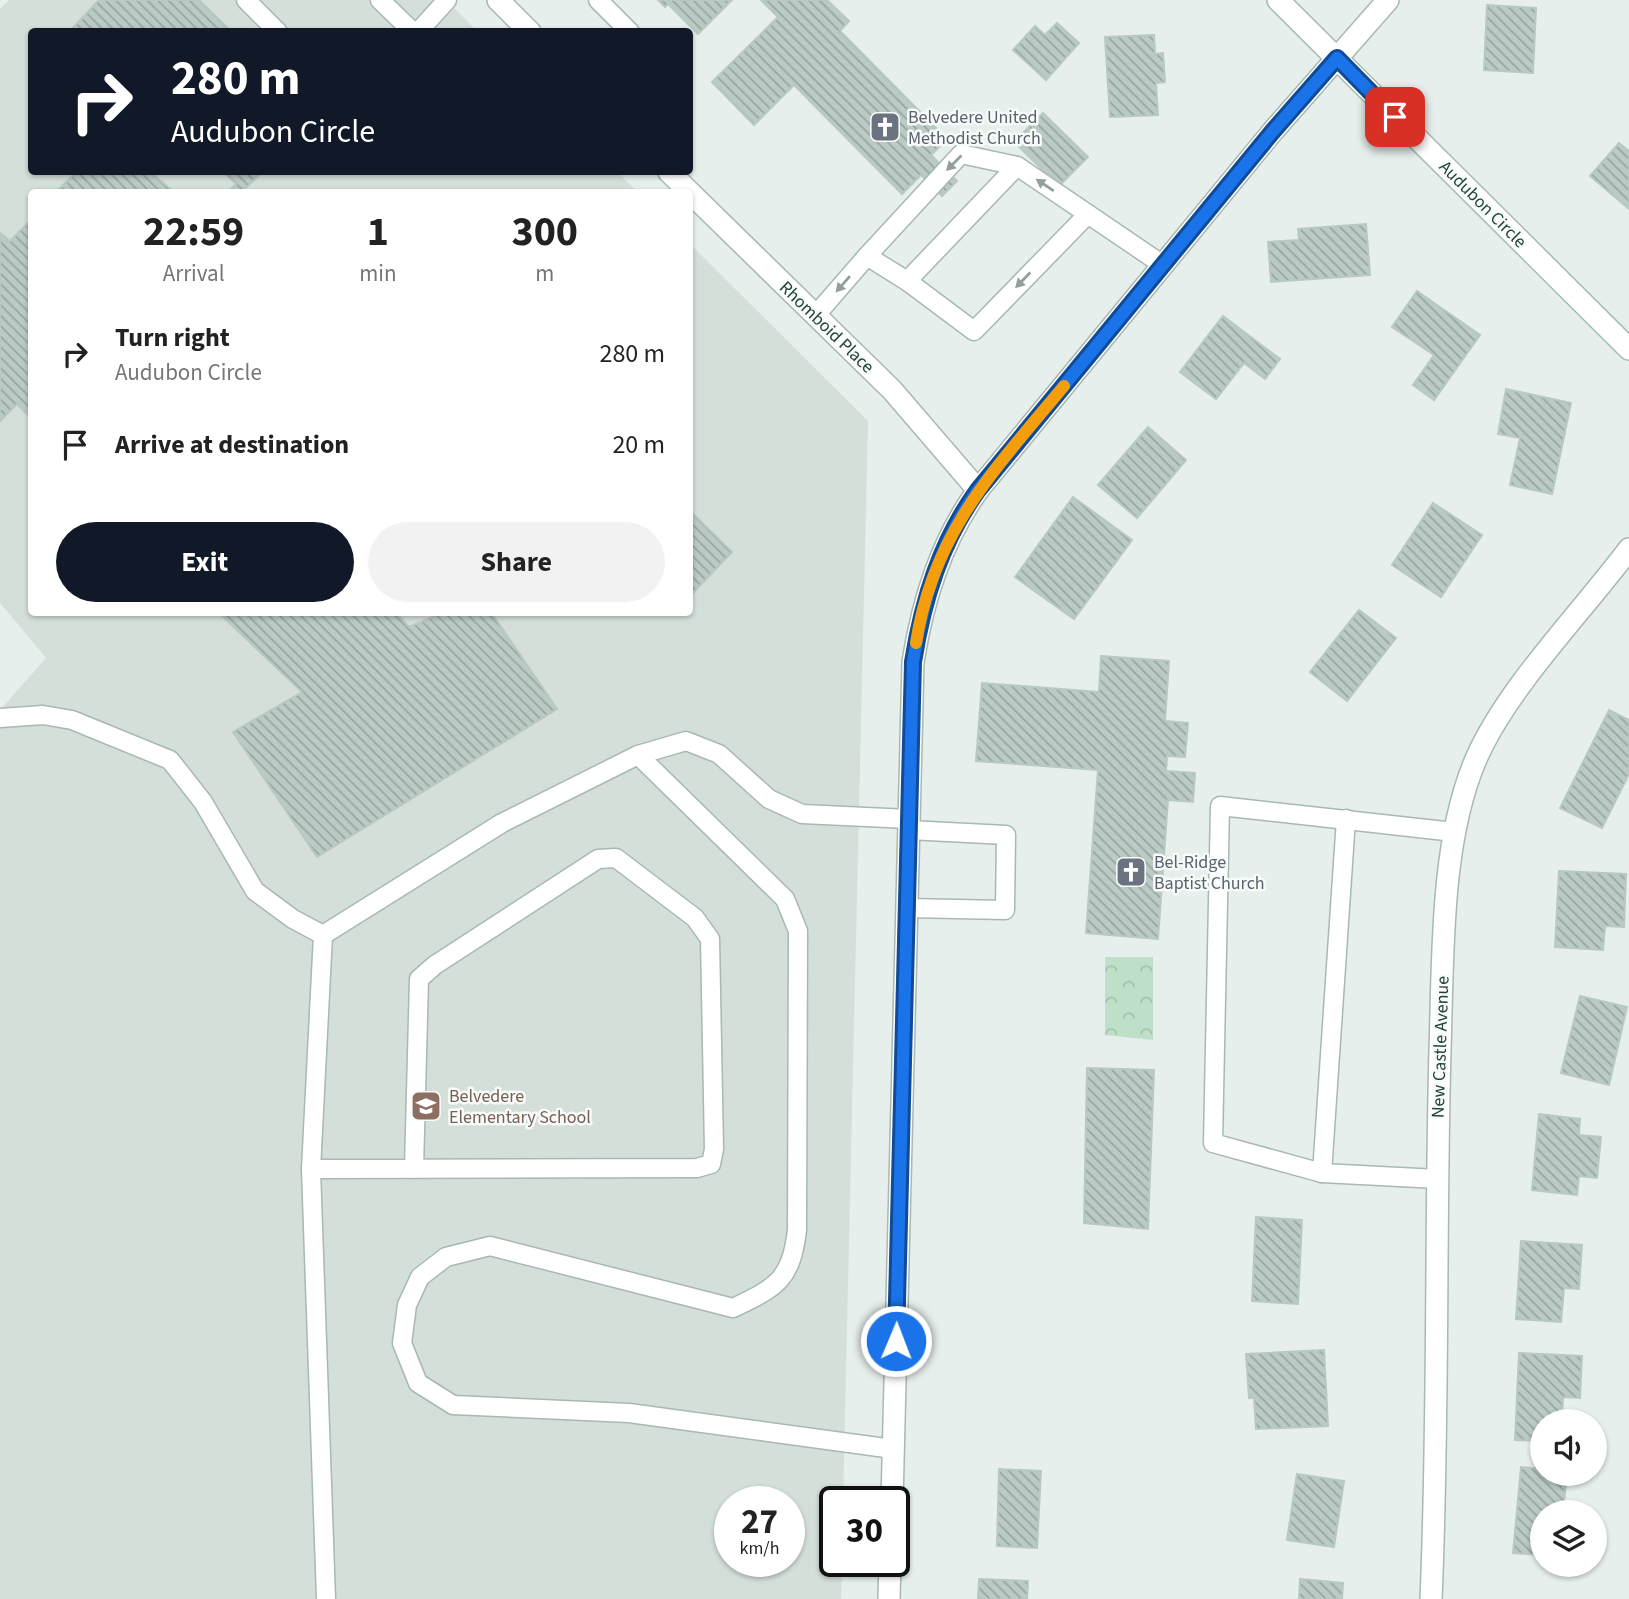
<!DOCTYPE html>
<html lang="en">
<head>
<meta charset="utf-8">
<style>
  body { margin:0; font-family:"Source Sans 3",sans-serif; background:#f2f2f2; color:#222; height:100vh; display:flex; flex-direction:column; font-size:26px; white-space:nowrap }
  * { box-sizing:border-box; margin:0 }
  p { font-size:23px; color:#767676 }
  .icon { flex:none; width:38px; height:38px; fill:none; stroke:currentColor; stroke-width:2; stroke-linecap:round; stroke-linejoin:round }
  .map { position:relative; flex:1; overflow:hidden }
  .side { position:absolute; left:28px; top:189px; width:665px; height:427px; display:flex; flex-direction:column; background:#fff; border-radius:7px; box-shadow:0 2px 5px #0004 }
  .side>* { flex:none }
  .top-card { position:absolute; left:28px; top:28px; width:665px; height:147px; border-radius:7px; box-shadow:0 2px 5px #0004; background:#111827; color:#fff; overflow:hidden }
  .controls { position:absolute; left:1530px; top:1409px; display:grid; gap:14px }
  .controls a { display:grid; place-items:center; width:77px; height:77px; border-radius:50%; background:#fff; box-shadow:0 2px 5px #0004; font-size:35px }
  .speed { position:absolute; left:714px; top:1486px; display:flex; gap:14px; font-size:35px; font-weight:700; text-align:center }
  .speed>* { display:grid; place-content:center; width:91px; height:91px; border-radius:50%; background:#fff; box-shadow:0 2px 5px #0004; line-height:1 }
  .speed small { font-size:18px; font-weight:400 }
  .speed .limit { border:4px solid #111; border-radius:10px; background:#fff; color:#111 }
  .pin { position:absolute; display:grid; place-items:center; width:60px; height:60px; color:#fff; margin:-30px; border-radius:14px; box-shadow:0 4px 10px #0006 }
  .me { position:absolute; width:77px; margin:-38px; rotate:1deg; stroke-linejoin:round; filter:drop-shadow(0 0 5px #0008) }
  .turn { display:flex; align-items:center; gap:24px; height:147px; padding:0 28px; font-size:32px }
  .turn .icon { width:91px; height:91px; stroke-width:2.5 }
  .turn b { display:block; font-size:49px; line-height:60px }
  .eta { display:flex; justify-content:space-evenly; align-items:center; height:119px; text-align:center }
  .eta b { font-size:42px; font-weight:700; line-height:49px }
  .button { display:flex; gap:14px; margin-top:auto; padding:14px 28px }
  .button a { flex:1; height:80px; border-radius:42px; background:#111827; color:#fff; font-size:28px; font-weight:700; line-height:80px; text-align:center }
  .button a+a { background:#f2f2f2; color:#222 }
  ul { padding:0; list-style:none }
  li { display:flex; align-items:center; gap:21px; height:91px; padding:0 28px }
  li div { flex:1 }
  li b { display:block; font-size:26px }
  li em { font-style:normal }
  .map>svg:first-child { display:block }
  .built { fill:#d4dfda; fill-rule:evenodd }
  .forest { fill:url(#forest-crowns) }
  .building { fill:url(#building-back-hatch); stroke:#b8c9c2; stroke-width:2 }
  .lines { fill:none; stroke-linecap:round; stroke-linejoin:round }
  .lane-casing { stroke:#a8b8b2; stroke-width:21 }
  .street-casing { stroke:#a8b8b2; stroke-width:24 }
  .secondary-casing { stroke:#a4bbb3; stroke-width:24 }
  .lane { stroke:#fff; stroke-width:18 }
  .street { stroke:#fff; stroke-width:21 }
  .secondary { stroke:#fff; stroke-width:21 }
  .oneway { fill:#92a09c }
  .route-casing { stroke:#114b97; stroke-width:18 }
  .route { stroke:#1a73e8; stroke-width:12 }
  .slow { stroke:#f59e0b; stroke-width:12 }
  .labels { text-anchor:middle; stroke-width:5; stroke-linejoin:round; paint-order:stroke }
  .worship-label { font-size:18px; fill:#5b616d; stroke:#f7fbf9; text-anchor:start }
  .street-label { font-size:18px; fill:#24423a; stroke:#f7fbf9 }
  .education-label { font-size:18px; fill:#785e54; stroke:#f7fbf9; text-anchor:start }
</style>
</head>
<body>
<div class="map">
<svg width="1629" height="1599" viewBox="0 0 1629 1599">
  <defs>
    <pattern id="forest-crowns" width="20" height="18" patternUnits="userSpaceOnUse" patternTransform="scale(1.75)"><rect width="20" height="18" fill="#bfe0c8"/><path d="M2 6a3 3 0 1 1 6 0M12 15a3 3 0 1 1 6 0" fill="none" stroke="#a4c1ad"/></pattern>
    <pattern id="building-back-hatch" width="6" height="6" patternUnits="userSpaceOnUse" patternTransform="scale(1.75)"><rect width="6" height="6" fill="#bbcac4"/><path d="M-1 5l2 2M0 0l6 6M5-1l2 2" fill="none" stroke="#98a6a0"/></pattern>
  </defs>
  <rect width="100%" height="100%" fill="#e6efeb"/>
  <path class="built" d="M9 0H446L477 31 32 32V172H617L638 192H32V612H690V244L868 421 843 1501 835 1502V1561H842L841 1599H0V710L46 658 0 603V9ZM730 1502H789V1561H730Z"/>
  <path class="forest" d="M1105 957H1153V1040L1105 1035Z"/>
  <g class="building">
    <path d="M99 0H199L232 32H69Z"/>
    <path d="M658 0H732L698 34 668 4 665 7Z"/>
    <path d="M761 0H827L849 21 840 31 947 139 931 155 957 181 942 196 921 175 902 194 794 85 754 125 712 82 778 17Z"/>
    <path d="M1487 5 1536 8 1533 73 1484 70Z"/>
    <path d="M1057 23 1079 43 1046 80 1013 50 1035 26 1045 35Z"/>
    <path d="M1154 35 1155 54 1163 53 1165 82 1156 83 1158 115 1110 117 1105 37Z"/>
    <path d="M1043 113 1088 157 1059 186 1014 142Z"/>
    <path d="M1619 143 1629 151V209L1590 176Z"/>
    <path d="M76 172H150L174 192H56Z"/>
    <path d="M223 172H262L242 192H228L236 184Z"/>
    <path d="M32 219V419L17 404 0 421V233L10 241Z"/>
    <path d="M1366 224 1370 275 1271 282 1268 242 1299 240 1298 229Z"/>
    <path d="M1417 291 1480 335 1434 400 1413 385 1434 355 1392 327Z"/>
    <path d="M1223 316 1280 359 1265 379 1244 363 1216 399 1180 372Z"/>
    <path d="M1506 389 1571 403 1552 494 1510 485 1520 438 1498 434Z"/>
    <path d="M1148 427 1186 460 1137 518 1098 485Z"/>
    <path d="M1073 497 1132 540 1074 619 1015 577Z"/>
    <path d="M1433 503 1482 535 1441 597 1392 565Z"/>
    <path d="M690 511 732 552 690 596Z"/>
    <path d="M1359 610 1396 638 1347 701 1310 672Z"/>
    <path d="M218 612H396L409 627 444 612H473L475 617 491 612 557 709 317 857 233 732 302 692Z"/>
    <path d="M1101 656 1169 661 1165 721 1188 723 1185 757 1167 756 1166 771 1195 773 1193 802 1168 800 1158 939 1086 933 1098 770 976 761 982 683 1099 692Z"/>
    <path d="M1609 710 1629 720V774L1602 828 1560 808Z"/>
    <path d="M1559 871 1626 874 1624 927 1605 926 1603 950 1555 947Z"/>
    <path d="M1580 996 1627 1007 1609 1085 1561 1073Z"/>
    <path d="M1087 1068 1154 1070 1148 1229 1084 1223Z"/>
    <path d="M1539 1114 1580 1119 1579 1135 1601 1137 1597 1178 1579 1176 1577 1195 1532 1190Z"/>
    <path d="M1256 1217 1302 1220 1298 1304 1252 1301Z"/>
    <path d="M1521 1241 1582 1245 1579 1289 1564 1288 1561 1322 1516 1319Z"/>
    <path d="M1324 1350 1328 1426 1256 1429 1254 1398H1249L1246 1354Z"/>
    <path d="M1519 1353 1582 1356 1580 1398 1563 1397 1562 1421H1542V1441L1515 1440Z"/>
    <path d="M1521 1467 1542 1469V1474H1567L1563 1512H1542V1555L1513 1553Z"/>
    <path d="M999 1469 1041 1471 1037 1548 997 1546Z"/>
    <path d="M1297 1474 1344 1481 1334 1547 1287 1540Z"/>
    <path d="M979 1579 1028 1581 1027 1599H978Z"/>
    <path d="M1300 1579 1343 1583 1342 1599H1299Z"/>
  </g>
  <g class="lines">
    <g class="lane-casing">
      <g id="lane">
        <path d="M246 0 278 32"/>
        <path d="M380 0 413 32"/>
        <path d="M598 0 630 32"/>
        <path d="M418 32 447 0"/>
        <path d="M867 256 961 154 1017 166"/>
        <path d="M907 281 974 331 1088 214"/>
        <path d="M815 316 867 256 907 281 1017 166 1163 265"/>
        <path d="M0 718 43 715 72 720 170 760 203 802 255 891 293 919 323 935 311 1169 326 1599"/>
        <path d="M638 755 785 899 798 931 797 1230C791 1280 777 1287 733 1308L490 1246 446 1257 420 1277 407 1305 402 1343 418 1383 453 1405 629 1413 893 1449"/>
        <path d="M907 908 1005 910 1006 835 909 830"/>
        <path d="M323 935 502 823 638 755 686 741 719 754 769 799 802 814 909 819"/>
        <path d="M311 1169 697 1168 711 1164 714 1149 710 939 695 918 616 858 598 859 435 965 419 979 414 1169"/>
        <path d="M1322 1173 1346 819"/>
        <path d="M1438 1179 1322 1173 1213 1143 1220 806 1454 832"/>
      </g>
    </g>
    <g class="street-casing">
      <g id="street">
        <path d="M498 0 530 32"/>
        <path d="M669 172 892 390 978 490"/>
        <path d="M892 1502 913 662C923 599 941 542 978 490L1273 131 1388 0"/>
        <path d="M889 1599 890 1561"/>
        <path d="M1431 1599C1439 1416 1435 1233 1440 1050 1443 960 1440 842 1476 759 1507 688 1581 613 1629 549"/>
      </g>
    </g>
    <g class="secondary-casing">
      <path id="secondary" d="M1278 0 1629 349"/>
    </g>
    <use href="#lane" class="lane"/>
    <use href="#street" class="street"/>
    <use href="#secondary" class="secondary"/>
  </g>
  <defs><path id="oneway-solid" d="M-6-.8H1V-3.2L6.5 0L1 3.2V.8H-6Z" transform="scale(1.75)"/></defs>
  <g class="oneway">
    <use href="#oneway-solid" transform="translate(954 163) rotate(135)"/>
    <use href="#oneway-solid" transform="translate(1045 185) rotate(-146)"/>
    <use href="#oneway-solid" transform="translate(1023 280) rotate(134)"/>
    <use href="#oneway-solid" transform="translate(843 284) rotate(131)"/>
  </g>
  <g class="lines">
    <g class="route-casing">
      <path id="route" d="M896 1341 913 662C923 599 941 541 978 490L1273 131 1337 58 1395 117"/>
    </g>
    <use href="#route" class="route"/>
    <path class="slow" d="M916 643C933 532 995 469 1064 386"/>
  </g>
  <defs>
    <g id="church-square" transform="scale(1.575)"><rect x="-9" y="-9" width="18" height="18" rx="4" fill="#6b7280" stroke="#f7fbf9"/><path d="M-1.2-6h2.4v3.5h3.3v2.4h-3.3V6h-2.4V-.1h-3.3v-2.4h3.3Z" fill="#fff"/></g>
    <g id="school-square" transform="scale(1.575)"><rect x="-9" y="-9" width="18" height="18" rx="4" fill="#8d6e63" stroke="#f7fbf9"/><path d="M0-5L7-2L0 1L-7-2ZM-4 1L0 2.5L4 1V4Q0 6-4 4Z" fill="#fff"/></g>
  </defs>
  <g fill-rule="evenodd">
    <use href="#church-square" x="885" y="127"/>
    <use href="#church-square" x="1131" y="872"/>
    <use href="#school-square" x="426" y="1106"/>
  </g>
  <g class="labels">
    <g class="worship-label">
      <text x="908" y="123">Belvedere United<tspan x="908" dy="21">Methodist Church</tspan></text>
      <text x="1154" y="868">Bel-Ridge<tspan x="1154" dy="21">Baptist Church</tspan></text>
    </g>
    <g class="street-label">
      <text transform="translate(1483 204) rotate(45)" y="6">Audubon Circle</text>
      <text transform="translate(827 327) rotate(44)" y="6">Rhomboid Place</text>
      <text transform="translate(1440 1047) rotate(-88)" y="6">New Castle Avenue</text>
    </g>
    <g class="education-label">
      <text x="449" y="1102">Belvedere<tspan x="449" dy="21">Elementary School</tspan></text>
    </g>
  </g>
</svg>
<div class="controls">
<a><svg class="icon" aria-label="sound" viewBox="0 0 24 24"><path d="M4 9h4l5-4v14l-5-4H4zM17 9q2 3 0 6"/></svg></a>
<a><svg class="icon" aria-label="layers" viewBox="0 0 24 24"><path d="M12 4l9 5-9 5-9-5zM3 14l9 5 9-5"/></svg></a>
</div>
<div class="speed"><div>27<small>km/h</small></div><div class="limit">30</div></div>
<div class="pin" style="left:1395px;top:117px;background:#d93025"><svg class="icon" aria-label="arrive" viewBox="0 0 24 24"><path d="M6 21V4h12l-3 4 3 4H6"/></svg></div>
<svg class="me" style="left:896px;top:1341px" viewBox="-20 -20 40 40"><circle r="17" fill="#1a73e8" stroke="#fff" stroke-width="3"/><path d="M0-11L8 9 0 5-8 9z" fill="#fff"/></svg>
<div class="top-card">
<div class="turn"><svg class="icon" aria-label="right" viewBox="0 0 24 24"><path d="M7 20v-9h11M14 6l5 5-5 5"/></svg><div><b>280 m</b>Audubon Circle</div></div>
</div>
<section class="side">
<div class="eta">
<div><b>22:59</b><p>Arrival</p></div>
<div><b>1</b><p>min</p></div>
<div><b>300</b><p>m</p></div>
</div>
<ul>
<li><svg class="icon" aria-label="right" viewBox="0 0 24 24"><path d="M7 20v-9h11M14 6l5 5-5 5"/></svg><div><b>Turn right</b><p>Audubon Circle</p></div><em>280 m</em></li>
<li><svg class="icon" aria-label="arrive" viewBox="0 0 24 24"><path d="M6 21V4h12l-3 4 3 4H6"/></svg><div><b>Arrive at destination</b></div><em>20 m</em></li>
</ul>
<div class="button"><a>Exit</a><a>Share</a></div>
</section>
</div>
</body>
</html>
